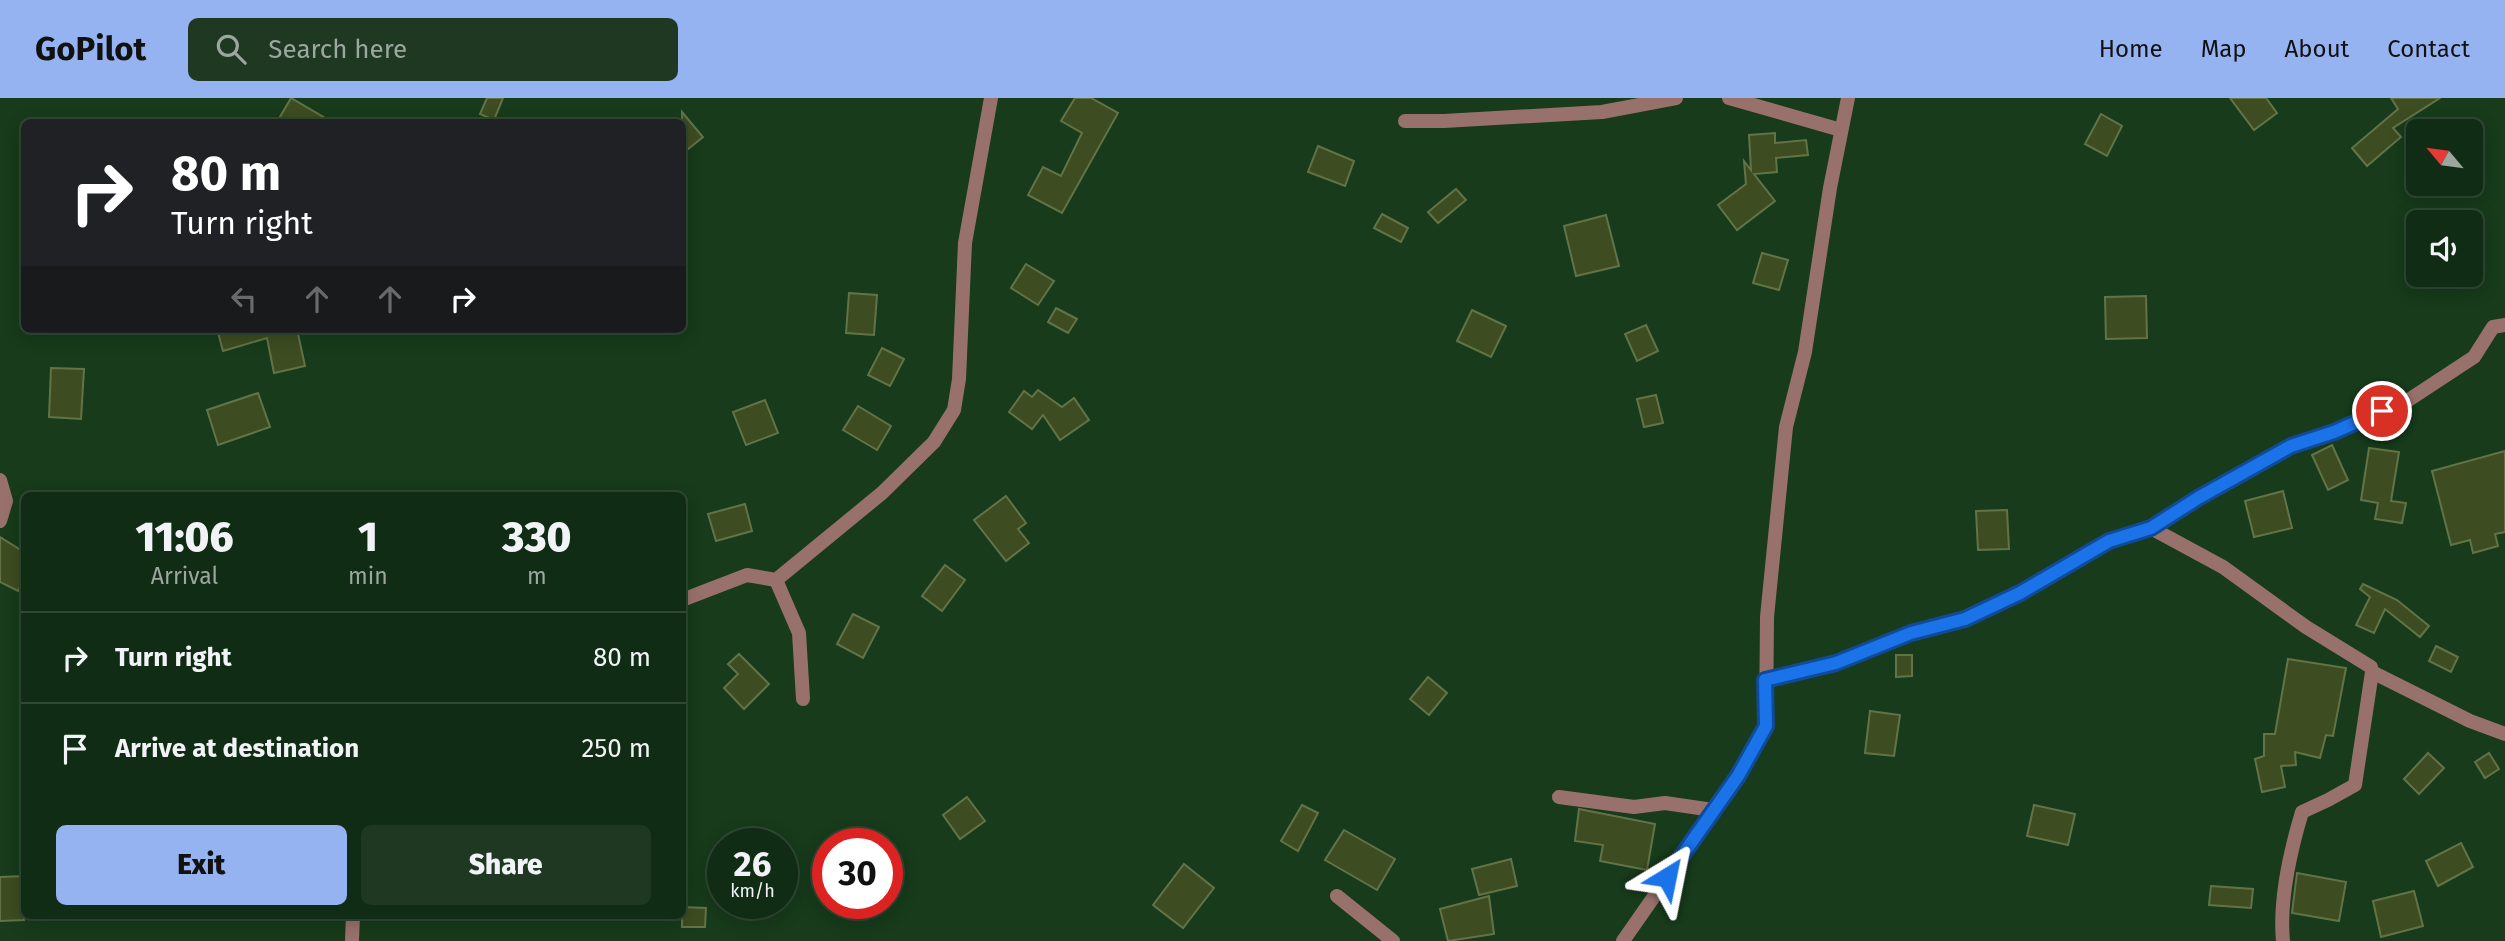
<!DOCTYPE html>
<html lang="en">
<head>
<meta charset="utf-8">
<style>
  body { margin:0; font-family:"Fira Sans",sans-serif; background:#1e3822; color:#f1f3f6; height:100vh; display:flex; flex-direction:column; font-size:26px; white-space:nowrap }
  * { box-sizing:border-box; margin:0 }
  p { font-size:23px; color:#9ca7a0 }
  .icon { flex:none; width:38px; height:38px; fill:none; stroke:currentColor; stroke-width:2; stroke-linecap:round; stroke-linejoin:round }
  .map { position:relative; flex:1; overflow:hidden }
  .panel { position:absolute; left:21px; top:394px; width:665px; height:427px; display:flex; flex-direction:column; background:#112c14; border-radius:10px; box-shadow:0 4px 18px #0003,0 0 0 2px #304834 }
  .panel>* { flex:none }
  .guide { position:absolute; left:21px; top:21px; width:665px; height:214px; border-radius:10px; box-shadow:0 4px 18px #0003,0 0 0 2px #304834; background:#202124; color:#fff; overflow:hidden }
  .needle { width:46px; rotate:299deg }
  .controls { position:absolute; left:2406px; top:21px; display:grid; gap:14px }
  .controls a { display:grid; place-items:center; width:77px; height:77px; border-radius:10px; background:#112c14; box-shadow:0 4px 18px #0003,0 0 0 2px #304834; font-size:35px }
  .speed { position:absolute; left:707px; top:730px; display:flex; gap:14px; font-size:35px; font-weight:700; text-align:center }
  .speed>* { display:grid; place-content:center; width:91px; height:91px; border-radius:50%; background:#112c14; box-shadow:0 4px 18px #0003,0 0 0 2px #304834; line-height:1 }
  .speed small { font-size:18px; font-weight:400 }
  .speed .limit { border:10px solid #d22; background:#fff; color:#111 }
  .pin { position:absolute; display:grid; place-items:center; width:60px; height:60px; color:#fff; margin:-30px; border:4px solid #fff; border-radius:50%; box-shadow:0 2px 7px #0007 }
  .me { position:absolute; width:77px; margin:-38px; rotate:35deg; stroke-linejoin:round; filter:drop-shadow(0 0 5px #0008) }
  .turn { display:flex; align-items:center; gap:24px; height:147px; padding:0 35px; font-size:32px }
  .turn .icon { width:91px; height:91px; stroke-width:2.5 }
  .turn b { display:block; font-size:49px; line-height:60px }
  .lanes { display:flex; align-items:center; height:66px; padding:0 35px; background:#0003; justify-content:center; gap:35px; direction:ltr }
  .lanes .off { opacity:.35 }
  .eta { display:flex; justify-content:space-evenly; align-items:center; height:119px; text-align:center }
  .eta b { font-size:42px; font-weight:800; line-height:49px }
  .button { display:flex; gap:14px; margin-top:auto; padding:14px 35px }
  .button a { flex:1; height:80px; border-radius:10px; background:#95b2f1; color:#111; font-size:28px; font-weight:800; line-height:80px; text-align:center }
  .button a+a { background:#1e3822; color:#f1f3f6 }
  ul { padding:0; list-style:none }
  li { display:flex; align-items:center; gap:21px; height:91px; padding:0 35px; border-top:2px solid #304834 }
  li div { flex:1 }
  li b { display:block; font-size:26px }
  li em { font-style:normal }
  header { display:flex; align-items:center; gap:42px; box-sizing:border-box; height:98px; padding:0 35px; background:#95b2f1; color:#111 }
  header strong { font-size:33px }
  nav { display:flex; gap:38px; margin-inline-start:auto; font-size:24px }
  .search { width:490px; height:63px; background:#1e3822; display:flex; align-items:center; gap:18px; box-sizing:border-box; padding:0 24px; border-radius:10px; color:#9ca7a0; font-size:26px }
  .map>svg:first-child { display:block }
  .building { fill:#3d4c21; stroke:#627447; stroke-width:2 }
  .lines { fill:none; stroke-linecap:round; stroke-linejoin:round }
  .street { stroke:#99716c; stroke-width:14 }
  .route-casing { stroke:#114b97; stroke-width:18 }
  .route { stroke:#1a73e8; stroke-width:12 }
</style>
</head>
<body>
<header>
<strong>GoPilot</strong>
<div class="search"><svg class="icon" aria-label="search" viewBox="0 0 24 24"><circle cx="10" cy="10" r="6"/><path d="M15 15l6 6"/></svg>Search here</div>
<nav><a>Home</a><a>Map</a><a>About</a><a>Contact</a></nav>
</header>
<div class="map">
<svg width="2505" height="843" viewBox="0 0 2505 843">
  <rect width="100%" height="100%" fill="#173b1b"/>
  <g class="building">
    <path d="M291 0 332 24H277Z"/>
    <path d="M487 0H503L494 22 480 16Z"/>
    <path d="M1075 0H1091L1118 15 1062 115 1028 97 1043 69 1061 78 1082 35 1061 23Z"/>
    <path d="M2230 0H2266L2277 15 2254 32Z"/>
    <path d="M2391 0H2440L2393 30 2401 39 2367 68 2352 50 2398 11Z"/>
    <path d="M682 14 703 39 682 56Z"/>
    <path d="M2101 16 2122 28 2107 58 2085 46Z"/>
    <path d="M1775 35V45L1806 42 1808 57 1776 60 1777 74 1754 76 1775 103 1737 132 1718 107 1746 86 1744 63 1751 72 1749 37Z"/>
    <path d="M1318 48 1354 63 1345 88 1308 74Z"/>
    <path d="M1456 91 1466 102 1438 125 1428 114Z"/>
    <path d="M1382 116 1408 130 1401 144 1374 130Z"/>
    <path d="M1606 117 1619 168 1576 178 1564 128Z"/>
    <path d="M1762 155 1788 162 1779 192 1753 185Z"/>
    <path d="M1026 166 1054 183 1038 207 1011 190Z"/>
    <path d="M849 195 877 197 874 237 846 235Z"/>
    <path d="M2146 198 2147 240 2106 241 2105 199Z"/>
    <path d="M1056 210 1077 221 1068 235 1048 224Z"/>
    <path d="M1472 212 1506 228 1491 259 1457 243Z"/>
    <path d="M1646 227 1658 253 1637 263 1625 236Z"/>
    <path d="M217 231H297L305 268 274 275 267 240 223 253Z"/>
    <path d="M882 250 904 261 890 288 868 277Z"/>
    <path d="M51 270 84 271 81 321 49 319Z"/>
    <path d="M1038 292 1062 309 1074 300 1089 322 1060 342 1043 317 1032 331 1009 314 1024 293 1032 299Z"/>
    <path d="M258 295 270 329 218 347 207 312Z"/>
    <path d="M1656 297 1663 325 1644 329 1637 301Z"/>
    <path d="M765 302 778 335 746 347 733 314Z"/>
    <path d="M858 308 891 328 877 352 843 332Z"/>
    <path d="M2332 347 2348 382 2328 392 2312 357Z"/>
    <path d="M2369 350 2399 354 2391 403 2406 405 2402 425 2375 421 2378 405 2361 402Z"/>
    <path d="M2505 353V434L2495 436 2498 448 2473 455 2470 442 2451 447 2432 373Z"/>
    <path d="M2283 393 2292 430 2254 439 2245 403Z"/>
    <path d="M1006 398 1026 425 1018 431 1029 445 1006 463 974 422Z"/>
    <path d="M745 406 752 433 716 443 708 416Z"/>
    <path d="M2007 412 2009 451 1978 452 1976 413Z"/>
    <path d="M0 439 24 454V481L18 493 0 484Z"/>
    <path d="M945 467 965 482 942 513 922 498Z"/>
    <path d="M2363 486 2397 502 2429 528 2420 539 2385 511 2374 535 2356 527 2370 499 2360 491Z"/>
    <path d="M853 516 879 529 863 560 837 546Z"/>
    <path d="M2436 548 2458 559 2451 574 2429 563Z"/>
    <path d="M739 556 769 586 744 611 724 590 738 576 728 566Z"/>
    <path d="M1896 557H1912V578L1896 579Z"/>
    <path d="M2288 561 2346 570 2333 638 2326 637 2320 660 2295 654 2296 667 2281 668 2285 689 2262 694 2255 661 2264 658V636H2275Z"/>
    <path d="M1428 579 1447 595 1429 617 1410 601Z"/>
    <path d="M1870 613 1900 617 1894 658 1865 655Z"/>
    <path d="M2428 655 2444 670 2419 696 2404 681Z"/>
    <path d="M2489 655 2499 671 2485 680 2475 664Z"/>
    <path d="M967 699 985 723 960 741 943 717Z"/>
    <path d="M1302 707 1318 715 1298 753 1281 743Z"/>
    <path d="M2034 707 2075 716 2068 747 2027 738Z"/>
    <path d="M1579 711 1655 726 1647 772 1600 763 1603 747 1575 743Z"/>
    <path d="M1344 732 1395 761 1377 792 1325 762Z"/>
    <path d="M2461 745 2473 769 2438 788 2426 763Z"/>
    <path d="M1511 761 1517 788 1479 797 1472 771Z"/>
    <path d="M1184 766 1214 790 1183 830 1153 807Z"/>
    <path d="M2297 775 2346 784 2339 823 2292 815Z"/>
    <path d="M24 778V822L0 823V779Z"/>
    <path d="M2211 788 2253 791 2251 810 2209 807Z"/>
    <path d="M2414 793 2423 828 2381 839 2373 803Z"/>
    <path d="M1489 798 1494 836 1448 843 1440 811Z"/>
    <path d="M682 809 706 810 705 829H682Z"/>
  </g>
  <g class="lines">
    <g class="street">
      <path d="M1729 0 1841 32"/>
      <path d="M1405 23H1444L1602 14 1676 0"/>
      <path d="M0 382 6 403 0 423"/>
      <path d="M2151 430 2223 469 2306 529 2371 569 2372 574 2470 623 2505 636"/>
      <path d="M776 482 799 535 803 601"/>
      <path d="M682 502 747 477 776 482 882 395 934 344 954 312 959 281 965 145 991 0"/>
      <path d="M1765 582 1836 565 1911 535 1965 521 2020 495 2109 443 2151 430 2198 400 2291 348 2334 334 2407 303 2474 259 2493 229 2505 227"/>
      <path d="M1559 699 1634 709 1665 705 1713 712"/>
      <path d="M1337 798 1393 843"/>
      <path d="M352 843 353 817"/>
      <path d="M1623 843 1738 678 1766 628 1767 519 1786 329 1805 254 1830 90 1848 0"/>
      <path d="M2283 843C2279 801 2290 754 2302 714L2328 702 2355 687 2372 574"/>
    </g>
  </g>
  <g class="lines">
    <g class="route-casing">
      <path id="route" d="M1667 779 1738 678 1766 628 1765 582 1836 565 1911 535 1965 521 2020 495 2109 443 2151 430 2198 400 2291 348 2334 334 2382 313"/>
    </g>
    <use href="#route" class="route"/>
  </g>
</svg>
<div class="controls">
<a><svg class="needle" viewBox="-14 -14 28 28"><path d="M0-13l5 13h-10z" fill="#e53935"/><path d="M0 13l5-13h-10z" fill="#9ca7a0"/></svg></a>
<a><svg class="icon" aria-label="sound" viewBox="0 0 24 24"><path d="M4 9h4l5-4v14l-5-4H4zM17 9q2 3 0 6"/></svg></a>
</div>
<div class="speed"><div>26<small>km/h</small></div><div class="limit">30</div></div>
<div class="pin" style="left:2382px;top:313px;background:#d93025"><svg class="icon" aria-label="arrive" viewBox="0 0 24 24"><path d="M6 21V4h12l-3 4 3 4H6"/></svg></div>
<svg class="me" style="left:1667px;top:779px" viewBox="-20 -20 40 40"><path d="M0-17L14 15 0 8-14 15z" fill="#1a73e8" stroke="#fff" stroke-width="4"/></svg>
<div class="guide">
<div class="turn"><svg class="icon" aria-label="right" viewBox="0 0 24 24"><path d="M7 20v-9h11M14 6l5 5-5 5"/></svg><div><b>80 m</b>Turn right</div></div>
<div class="lanes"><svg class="icon off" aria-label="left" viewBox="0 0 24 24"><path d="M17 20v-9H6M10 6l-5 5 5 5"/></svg><svg class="icon off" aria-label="ahead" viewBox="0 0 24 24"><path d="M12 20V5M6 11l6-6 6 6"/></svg><svg class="icon off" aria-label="ahead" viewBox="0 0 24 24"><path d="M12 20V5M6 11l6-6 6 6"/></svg><svg class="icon" aria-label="right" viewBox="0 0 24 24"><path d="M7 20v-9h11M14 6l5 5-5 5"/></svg></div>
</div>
<section class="panel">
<div class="eta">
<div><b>11:06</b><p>Arrival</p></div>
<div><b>1</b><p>min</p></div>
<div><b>330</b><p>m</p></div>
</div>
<ul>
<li><svg class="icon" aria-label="right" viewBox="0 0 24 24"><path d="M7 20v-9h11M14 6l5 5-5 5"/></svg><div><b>Turn right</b></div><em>80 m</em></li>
<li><svg class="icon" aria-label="arrive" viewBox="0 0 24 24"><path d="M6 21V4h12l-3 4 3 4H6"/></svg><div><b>Arrive at destination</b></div><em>250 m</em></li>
</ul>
<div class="button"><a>Exit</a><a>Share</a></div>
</section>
</div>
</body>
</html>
